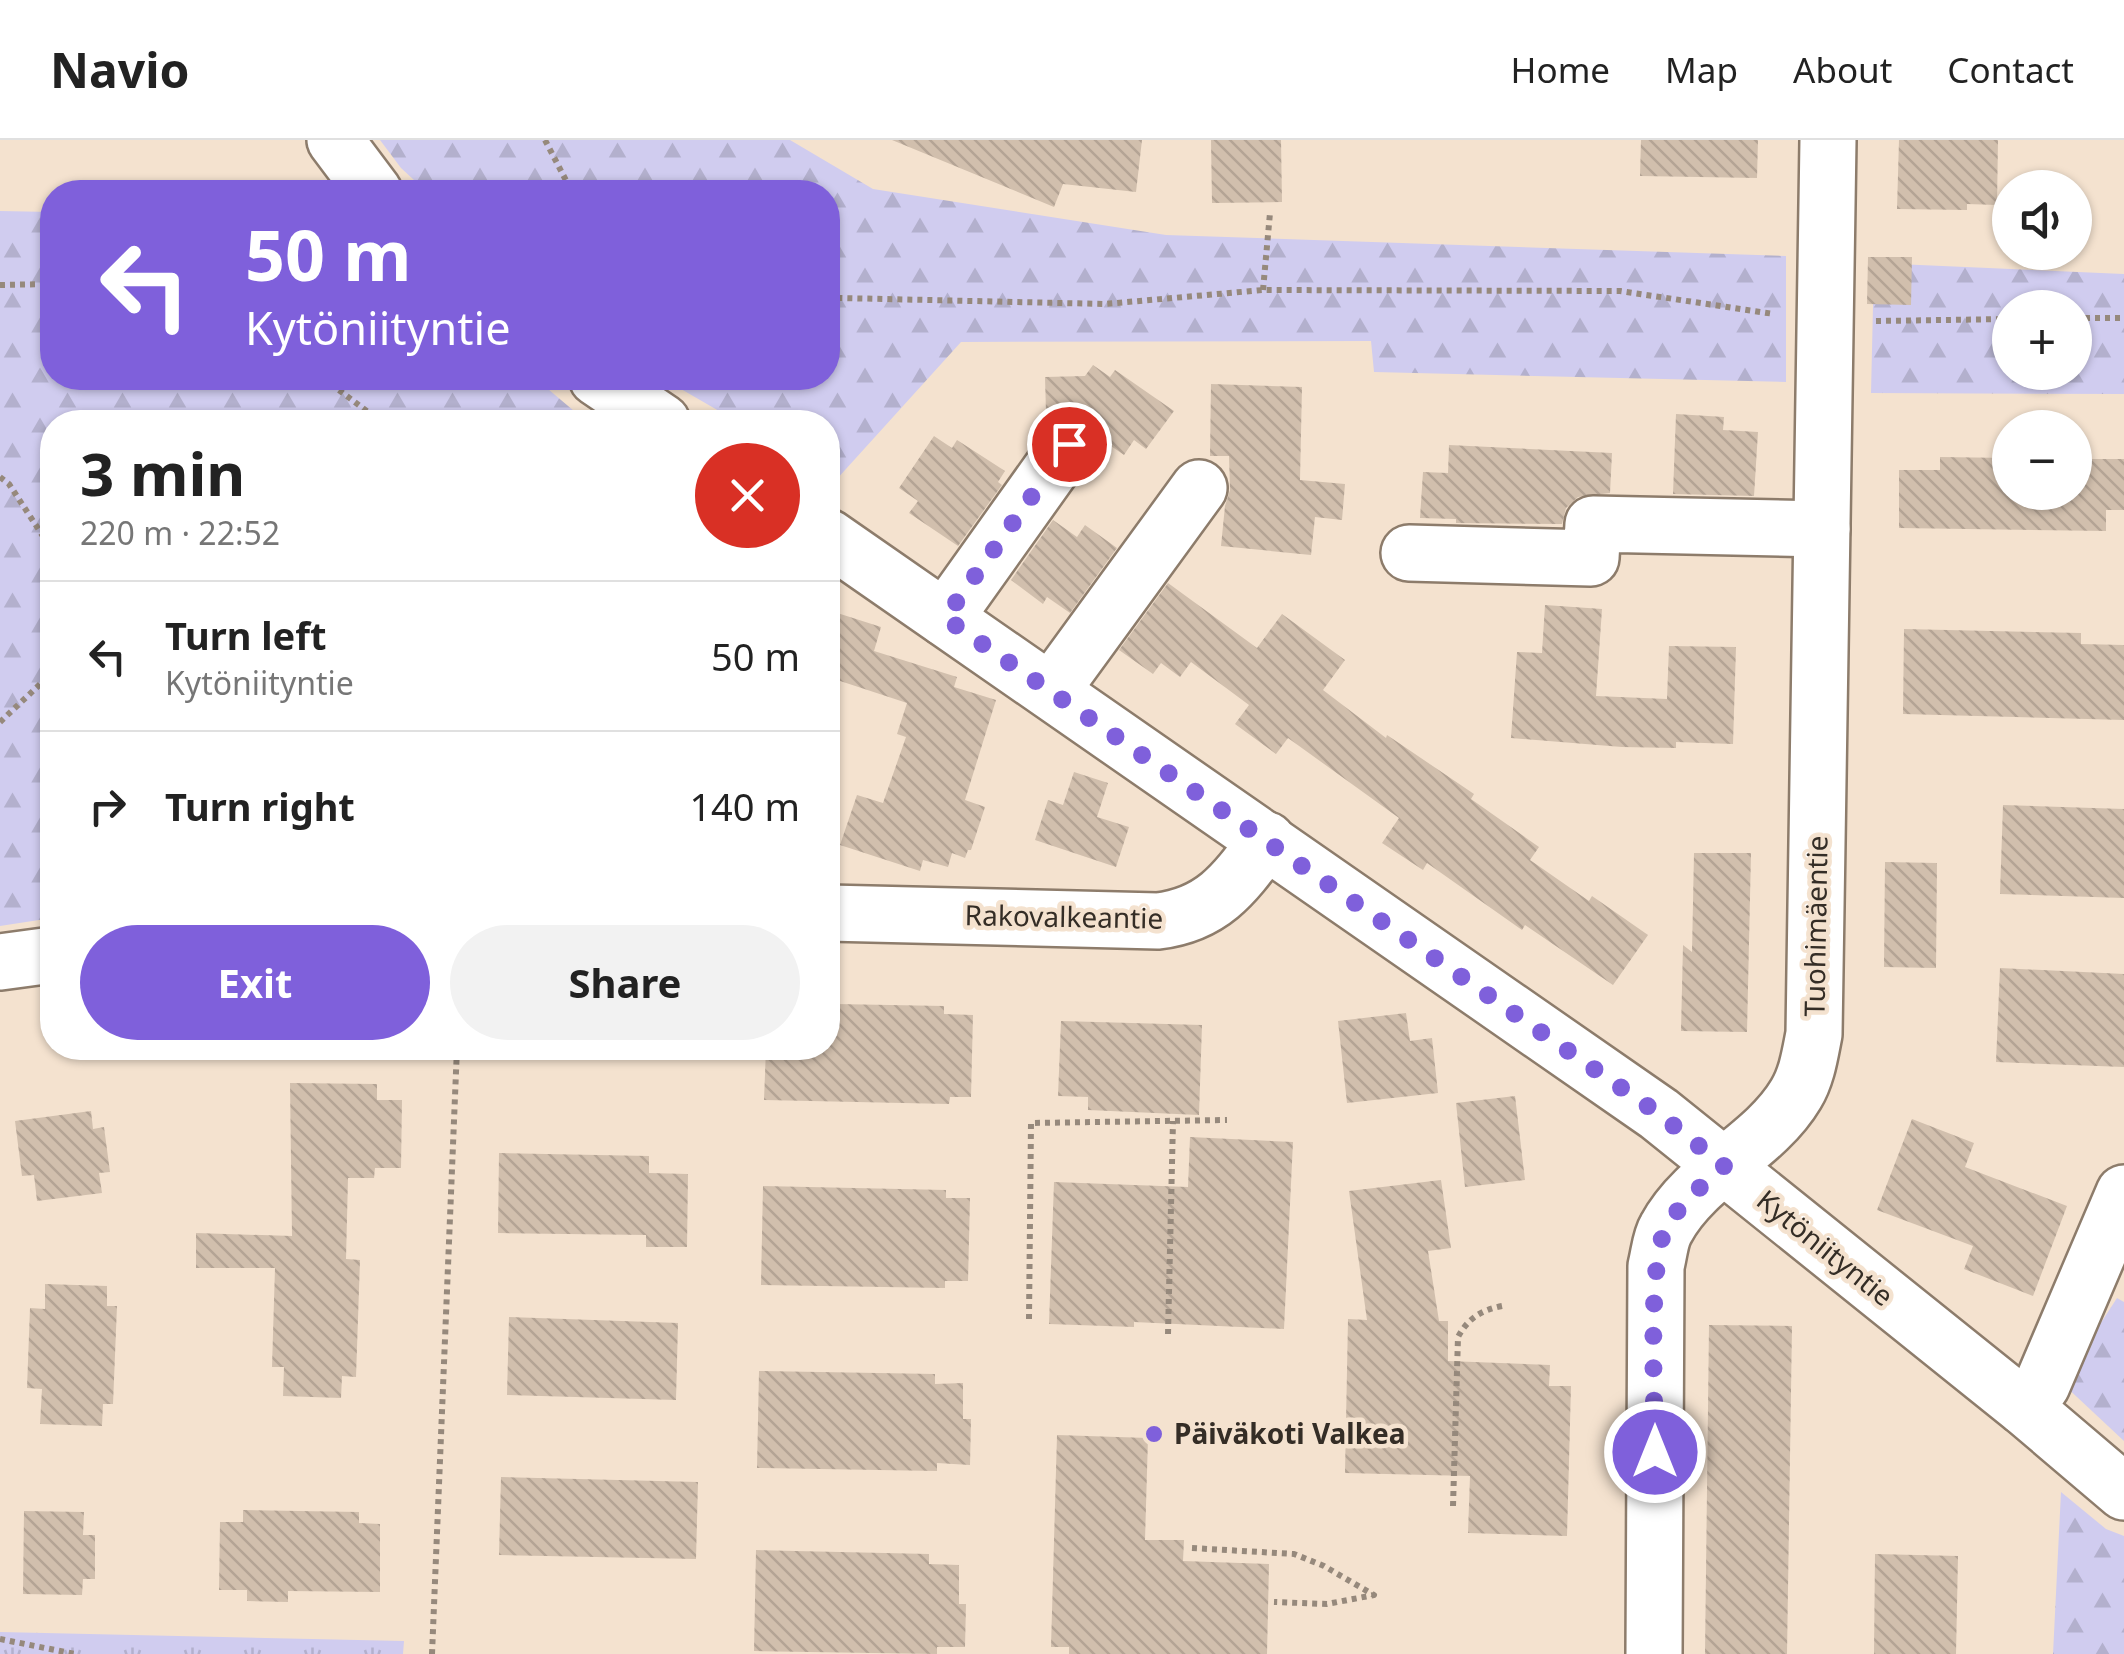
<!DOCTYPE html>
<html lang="en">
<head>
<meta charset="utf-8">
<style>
  body { margin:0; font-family:"Noto Sans",sans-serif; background:#f2f2f2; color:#222; height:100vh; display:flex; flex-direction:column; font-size:38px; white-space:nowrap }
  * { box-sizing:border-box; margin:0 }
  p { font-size:32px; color:#767676 }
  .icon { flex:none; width:55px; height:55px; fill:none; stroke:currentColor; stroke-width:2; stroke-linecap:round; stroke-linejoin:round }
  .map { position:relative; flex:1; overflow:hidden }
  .side { position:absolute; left:40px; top:270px; width:800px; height:650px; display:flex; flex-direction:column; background:#fff; border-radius:40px; box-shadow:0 2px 8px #0004 }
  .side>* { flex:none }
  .top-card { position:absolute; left:40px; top:40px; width:800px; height:210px; border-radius:40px; box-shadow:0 2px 8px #0004; background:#7f60db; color:#fff; overflow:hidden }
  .controls { position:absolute; left:1992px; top:30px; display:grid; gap:20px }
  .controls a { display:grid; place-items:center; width:100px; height:100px; border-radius:50%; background:#fff; box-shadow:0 2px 8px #0004; font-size:50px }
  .pin { position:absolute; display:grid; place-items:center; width:85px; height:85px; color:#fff; margin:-42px; border:5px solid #fff; border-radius:50%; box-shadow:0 2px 10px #0007 }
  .me { position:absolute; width:110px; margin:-55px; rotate:0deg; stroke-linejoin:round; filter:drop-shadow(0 0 8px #0008) }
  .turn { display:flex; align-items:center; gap:35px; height:210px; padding:0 40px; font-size:45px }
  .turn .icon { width:130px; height:130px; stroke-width:2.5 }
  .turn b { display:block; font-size:70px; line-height:85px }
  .round { display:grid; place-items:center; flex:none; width:105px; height:105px; border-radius:52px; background:#f2f2f2 }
  .headline { display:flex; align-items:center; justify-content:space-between; height:170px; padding:0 40px }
  h1 { font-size:60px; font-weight:700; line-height:75px }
  .action { display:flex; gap:20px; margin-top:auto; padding:20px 40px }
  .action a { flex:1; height:115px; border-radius:60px; background:#7f60db; color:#fff; font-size:40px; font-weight:700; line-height:115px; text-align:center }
  .action a+a { background:#f2f2f2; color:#222 }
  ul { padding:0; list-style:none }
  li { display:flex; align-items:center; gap:30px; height:150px; padding:0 40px; border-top:2px solid #e0e0e0 }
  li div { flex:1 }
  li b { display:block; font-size:38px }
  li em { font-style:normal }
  header { display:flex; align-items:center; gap:60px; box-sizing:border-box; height:140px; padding:0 50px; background:#fff; border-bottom:2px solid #e0e0e0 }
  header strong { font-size:48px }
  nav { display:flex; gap:55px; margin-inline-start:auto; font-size:35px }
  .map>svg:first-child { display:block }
  .grass { fill:url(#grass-tufts) }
  .forest { fill:url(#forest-firs); fill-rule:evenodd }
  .building { fill:url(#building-back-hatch) }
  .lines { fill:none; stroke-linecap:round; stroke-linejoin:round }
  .minor-casing { stroke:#8d7c6b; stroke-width:60 }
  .path { stroke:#96897c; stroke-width:6; stroke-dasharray:5 5; stroke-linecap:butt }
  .minor { stroke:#fff; stroke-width:55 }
  .route { stroke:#7f60db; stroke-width:18; stroke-dasharray:0 32.4 }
  .poi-dot { fill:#7f60db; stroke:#f4e2cf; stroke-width:4 }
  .labels { text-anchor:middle; stroke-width:9; stroke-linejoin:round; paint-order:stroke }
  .street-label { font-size:28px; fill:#342d26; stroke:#f4e2cf }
  .poi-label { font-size:28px; font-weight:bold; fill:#342d26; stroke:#f4e2cf; text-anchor:start }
</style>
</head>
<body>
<header>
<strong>Navio</strong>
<nav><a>Home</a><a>Map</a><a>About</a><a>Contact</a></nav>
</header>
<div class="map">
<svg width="2124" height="1514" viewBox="0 0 2124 1514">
  <defs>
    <pattern id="grass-tufts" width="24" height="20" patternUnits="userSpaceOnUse" patternTransform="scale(2.5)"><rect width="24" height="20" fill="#d0ccef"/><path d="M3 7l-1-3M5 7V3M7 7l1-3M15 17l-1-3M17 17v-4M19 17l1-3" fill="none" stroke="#b3b0cd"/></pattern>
    <pattern id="forest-firs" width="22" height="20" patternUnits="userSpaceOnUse" patternTransform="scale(2.5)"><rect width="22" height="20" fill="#d0ccef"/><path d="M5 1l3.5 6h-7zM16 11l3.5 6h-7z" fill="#b3b0cd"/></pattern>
    <pattern id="building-back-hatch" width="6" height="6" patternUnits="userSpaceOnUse" patternTransform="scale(2.5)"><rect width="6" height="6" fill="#d1bfad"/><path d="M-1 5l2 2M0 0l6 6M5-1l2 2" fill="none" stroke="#b4a495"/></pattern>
  </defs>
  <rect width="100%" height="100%" fill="#f4e2cf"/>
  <path class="grass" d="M0 1492 404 1501 403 1514H0Z"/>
  <g class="forest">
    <path d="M380 0H790L873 49 1166 95 1786 116V242L1374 232 1371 201 961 202 836 340 828 335V282H738L662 238H828V52H427L401 28Z"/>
    <path d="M0 71 52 72V238H535L587 282H52V778L0 786Z"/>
    <path d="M1874 123 2124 134V254L1871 253ZM2010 168H2075V232H2010Z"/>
    <path d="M2117 1158 2124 1162V1301L2062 1243Z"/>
    <path d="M2061 1352 2106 1389 2124 1396V1514H2053Z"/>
  </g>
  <g class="building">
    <path d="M892 0H1142L1136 52 1063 44 1054 67Z"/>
    <path d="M1211 0H1281L1282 62 1212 63Z"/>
    <path d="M1641 0H1758L1757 38 1640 36Z"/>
    <path d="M1899 0H1998L1997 65 1967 64V70L1897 69Z"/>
    <path d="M1868 117H1912L1911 165 1867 164Z"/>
    <path d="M1093 225 1110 237 1115 230 1174 271 1146 309 1134 300 1124 315 1108 304 1103 312 1099 309 1097 290 1086 278 1071 273 1054 277 1046 272 1045 237 1085 236Z"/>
    <path d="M1211 244 1302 247 1300 340 1345 344 1342 380 1315 377 1311 415 1221 406 1225 366 1230 350 1229 316H1210Z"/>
    <path d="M1676 274 1724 277 1723 290 1758 292 1754 356 1673 354Z"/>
    <path d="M934 296 952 308 957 300 1005 331 998 342 1002 345 958 406 909 373 918 361 899 348Z"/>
    <path d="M1449 305 1612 313 1610 353 1578 357 1566 368 1562 384 1456 383V379L1420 378 1423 332 1448 333Z"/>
    <path d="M1940 317 2010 318V352H2075V319H2124V370H2106V391L1899 388V330H1940Z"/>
    <path d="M1053 380 1077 397 1085 385 1117 408 1070 473 1047 457 1043 464 1011 440Z"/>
    <path d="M1168 443 1257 508 1282 474 1345 520 1323 550 1386 598 1387 595 1474 654 1471 659 1539 707 1530 720 1589 761 1592 756 1648 795 1613 845 1525 785 1522 790 1427 723 1423 730 1382 703 1399 678 1288 598 1276 614 1235 584 1249 565 1191 522 1180 537 1161 523 1153 534 1119 510Z"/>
    <path d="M1545 465 1602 469 1596 556 1667 559 1669 506 1736 507 1733 604 1676 602V608L1622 607 1511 598 1517 512 1542 513Z"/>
    <path d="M828 470 881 487 874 511 957 537 954 547 996 560 965 660 985 667 971 710H968L965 718 952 713 948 727 923 720 920 731 840 705 857 655 883 663 906 597 897 594 907 563 828 537Z"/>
    <path d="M1904 489 2081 493V504L2124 505V580L1903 574Z"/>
    <path d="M1074 632 1108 643 1097 677 1129 687 1116 727 1035 700 1048 660 1063 665Z"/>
    <path d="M2003 665 2124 669V758L2000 754Z"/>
    <path d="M1694 713H1751L1747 892 1681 891 1683 805 1692 812Z"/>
    <path d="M1885 722 1937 723 1936 828 1884 827Z"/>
    <path d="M2000 828 2124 834V927L1996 922Z"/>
    <path d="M836 864 944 866V874L973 875 971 957H950L949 964 764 960 766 908H828V871H836Z"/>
    <path d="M1406 873 1410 901 1432 898 1438 953 1347 963 1338 881Z"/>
    <path d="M1061 881 1202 885 1199 975 1088 970V957L1058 956Z"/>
    <path d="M290 943 377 944V960H402L401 1028H375L374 1038H348L346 1119 360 1120 356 1237 342 1236 341 1258 283 1256 284 1227H272L275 1128H196V1093L292 1096Z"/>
    <path d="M1515 956 1525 1040 1465 1047 1456 963Z"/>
    <path d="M91 971 93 989 104 987 110 1032 99 1033 102 1053 37 1061 34 1035 22 1036 15 981Z"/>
    <path d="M1912 979 1974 1003 1965 1027 2067 1066 2033 1156 1964 1129 1973 1106 1877 1070Z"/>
    <path d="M1190 997 1293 1002 1284 1189 1134 1182V1187L1049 1184 1054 1042 1188 1047Z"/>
    <path d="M499 1013 649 1016V1033L688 1034 687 1107H646V1095L498 1093Z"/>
    <path d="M1441 1040 1451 1108 1428 1111 1439 1181H1448V1221L1550 1225 1549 1246H1571L1567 1396 1468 1393 1470 1336 1345 1333 1348 1179 1367 1180 1349 1051Z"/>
    <path d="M763 1046 946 1050V1058H970L968 1141H945V1148L761 1145Z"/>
    <path d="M45 1144 107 1146V1166H117L113 1264H103L102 1286 40 1284 42 1249 27 1248 30 1168 45 1169Z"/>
    <path d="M509 1177 678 1183 676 1260 507 1255Z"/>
    <path d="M1709 1185 1792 1186 1787 1514H1705Z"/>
    <path d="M759 1231 935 1234V1244L963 1243V1279H971L970 1325 937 1323V1331L757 1328Z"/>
    <path d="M1057 1295 1148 1298 1145 1400H1184L1183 1421 1269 1424 1267 1514H1069V1507H1051Z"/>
    <path d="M501 1337 698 1342 696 1419 499 1415Z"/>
    <path d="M243 1370 359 1372V1383L380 1384V1452L288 1451V1462L247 1461V1450H219L220 1382H243Z"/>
    <path d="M24 1371 84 1372 83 1395H95V1439H83L82 1455 23 1454Z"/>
    <path d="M756 1410 929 1414V1424L959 1425V1464H966L965 1507H937V1514L754 1511Z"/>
    <path d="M1875 1414 1958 1416 1956 1514H1874Z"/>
  </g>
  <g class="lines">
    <g class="minor-casing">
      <g id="minor">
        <path d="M335 0 374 52"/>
        <path d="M597 238 662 282"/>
        <path d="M828 397 1659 974 2024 1267 2124 1352"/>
        <path d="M1409 413 1591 418 1593 384 1822 389"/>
        <path d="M945 478 1069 304"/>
        <path d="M1051 551 1199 348"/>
        <path d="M828 773 1158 781C1214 774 1235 743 1267 700"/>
        <path d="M0 822 52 815"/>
        <path d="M2024 1267 2042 1245 2124 1053"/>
        <path d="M1654 1514 1656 1126C1659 1115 1660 1099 1666 1089 1696 1033 1764 1008 1796 954 1807 936 1810 914 1814 894L1828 0"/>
      </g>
    </g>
    <g class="path">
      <path d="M545 0 572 52"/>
      <path d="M0 145 52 144"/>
      <path d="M1263 150 1270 73"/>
      <path d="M828 162 840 158 1105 164 1263 150 1620 151 1774 174"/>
      <path d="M2075 178H2124"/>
      <path d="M1876 181 2010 179"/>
      <path d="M323 238 381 282"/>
      <path d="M0 337 9 344 52 410"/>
      <path d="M0 582 52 533"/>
      <path d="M1029 1179 1031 983 1227 980"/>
      <path d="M1168 1194 1173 981"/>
      <path d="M1453 1366 1458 1197C1468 1178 1482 1170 1502 1166"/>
      <path d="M1192 1408 1294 1414 1324 1426 1374 1455 1327 1464 1274 1462"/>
      <path d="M0 1499 75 1514"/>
      <path d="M432 1514 457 908"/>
    </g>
    <use href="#minor" class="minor"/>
  </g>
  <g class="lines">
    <path class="route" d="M1069 304 945 478 1659 974 1724 1026C1703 1045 1680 1063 1666 1088 1647 1123 1655 1265 1655 1312"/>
  </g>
  <circle class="poi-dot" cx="1154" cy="1294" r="10"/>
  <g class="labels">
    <g class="street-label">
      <text transform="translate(1064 777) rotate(1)" y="10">Rakovalkeantie</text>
      <text transform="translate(1816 786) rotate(-89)" y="10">Tuohimäentie</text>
      <text transform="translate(1825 1108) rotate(39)" y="10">Kytöniityntie</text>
    </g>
    <g class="poi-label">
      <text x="1174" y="1304">Päiväkoti Valkea</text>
    </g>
  </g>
</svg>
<div class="controls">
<a><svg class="icon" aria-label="sound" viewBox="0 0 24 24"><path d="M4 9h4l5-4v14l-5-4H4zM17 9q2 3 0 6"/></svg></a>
<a>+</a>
<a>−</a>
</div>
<div class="pin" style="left:1069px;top:304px;background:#d93025"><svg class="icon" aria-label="arrive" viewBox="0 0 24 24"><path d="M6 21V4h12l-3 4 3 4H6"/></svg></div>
<svg class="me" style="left:1655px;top:1312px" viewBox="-20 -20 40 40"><circle r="17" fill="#7f60db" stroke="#fff" stroke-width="3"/><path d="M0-11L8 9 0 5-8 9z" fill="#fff"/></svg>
<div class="top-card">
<div class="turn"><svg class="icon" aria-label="left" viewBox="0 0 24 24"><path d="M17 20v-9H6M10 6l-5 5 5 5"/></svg><div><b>50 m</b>Kytöniityntie</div></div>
</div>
<section class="side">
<div class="headline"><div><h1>3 min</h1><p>220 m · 22:52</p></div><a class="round" style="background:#d93025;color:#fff"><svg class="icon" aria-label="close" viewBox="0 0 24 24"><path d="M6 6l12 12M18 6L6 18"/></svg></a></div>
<ul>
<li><svg class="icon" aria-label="left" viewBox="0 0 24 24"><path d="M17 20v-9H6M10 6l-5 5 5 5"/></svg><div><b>Turn left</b><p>Kytöniityntie</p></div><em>50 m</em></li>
<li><svg class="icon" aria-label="right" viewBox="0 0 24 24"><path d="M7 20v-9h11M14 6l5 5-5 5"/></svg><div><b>Turn right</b></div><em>140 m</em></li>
</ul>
<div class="action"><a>Exit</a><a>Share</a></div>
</section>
</div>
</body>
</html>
